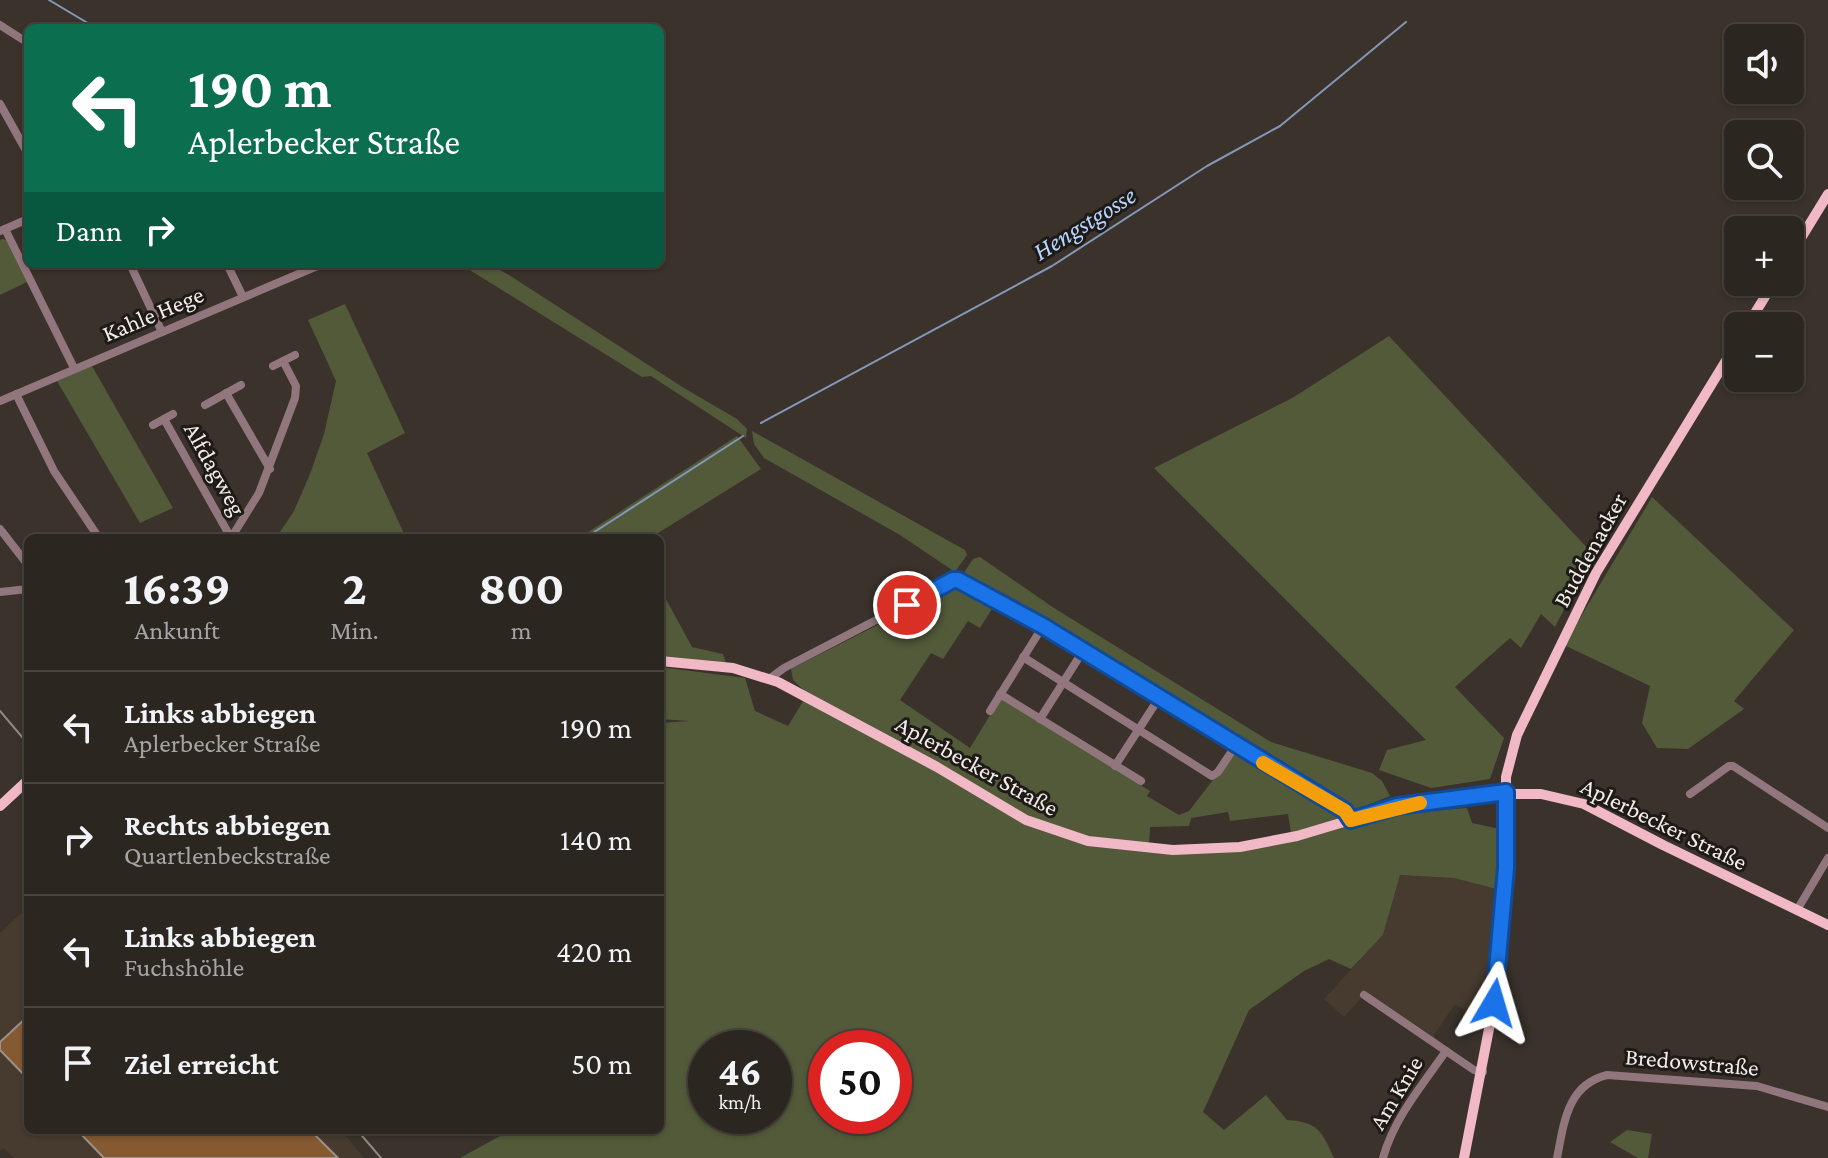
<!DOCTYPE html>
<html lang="de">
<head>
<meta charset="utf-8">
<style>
  body { margin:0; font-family:"Crimson Pro",serif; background:#342e29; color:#f1f3f6; height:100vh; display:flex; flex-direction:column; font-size:30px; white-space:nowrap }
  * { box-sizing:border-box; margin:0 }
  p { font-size:26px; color:#a6a5a5 }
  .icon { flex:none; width:44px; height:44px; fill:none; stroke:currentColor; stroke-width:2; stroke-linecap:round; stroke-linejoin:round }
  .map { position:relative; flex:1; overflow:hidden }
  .sheet { position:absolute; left:24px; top:534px; width:640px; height:600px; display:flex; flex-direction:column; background:#2c2620; border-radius:12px; box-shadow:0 2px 6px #0004,0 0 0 2px #48433e }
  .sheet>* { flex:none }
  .banner { position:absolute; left:24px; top:24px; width:640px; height:244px; border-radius:12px; box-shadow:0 2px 6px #0004,0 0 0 2px #48433e; background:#0b6e4f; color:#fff; overflow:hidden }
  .controls { position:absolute; left:1724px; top:24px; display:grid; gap:16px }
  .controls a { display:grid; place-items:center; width:80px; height:80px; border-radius:12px; background:#2c2620; box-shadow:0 2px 6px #0004,0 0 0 2px #48433e; font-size:40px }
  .speed { position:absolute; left:688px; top:1030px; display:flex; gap:16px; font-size:40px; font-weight:700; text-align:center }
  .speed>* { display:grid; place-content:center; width:104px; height:104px; border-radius:50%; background:#2c2620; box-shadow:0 2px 6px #0004,0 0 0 2px #48433e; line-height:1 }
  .speed small { font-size:20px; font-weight:400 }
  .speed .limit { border:12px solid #d22; background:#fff; color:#111 }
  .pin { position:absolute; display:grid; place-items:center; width:68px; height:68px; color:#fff; margin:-34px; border:4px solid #fff; border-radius:50%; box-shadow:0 2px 8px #0007 }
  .me { position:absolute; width:88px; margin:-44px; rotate:7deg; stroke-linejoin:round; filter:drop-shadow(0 0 6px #0008) }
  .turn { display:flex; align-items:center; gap:28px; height:168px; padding:0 32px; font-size:36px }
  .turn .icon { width:104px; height:104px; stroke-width:2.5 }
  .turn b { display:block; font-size:56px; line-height:68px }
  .then { display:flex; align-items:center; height:76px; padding:0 32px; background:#0003; gap:16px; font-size:30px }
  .eta { display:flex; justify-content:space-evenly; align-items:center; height:136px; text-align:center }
  .eta b { font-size:48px; font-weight:700; line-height:56px }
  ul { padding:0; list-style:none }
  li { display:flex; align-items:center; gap:24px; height:112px; padding:0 32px; border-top:2px solid #48433e }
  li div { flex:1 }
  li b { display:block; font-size:30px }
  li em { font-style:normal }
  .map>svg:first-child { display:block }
  .built { fill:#473b2f }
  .green { fill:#525a3a; fill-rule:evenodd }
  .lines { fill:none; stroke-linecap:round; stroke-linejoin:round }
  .stream { stroke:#8398b7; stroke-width:2 }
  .building { fill:#855931; stroke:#9c9289; stroke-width:2 }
  .minor { stroke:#92767d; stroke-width:8 }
  .major { stroke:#f1b8c6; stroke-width:10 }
  .rail { stroke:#8f8882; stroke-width:2 }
  .route-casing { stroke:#114b97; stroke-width:20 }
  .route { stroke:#1a73e8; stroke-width:14 }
  .slow { stroke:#f59e0b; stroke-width:14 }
  .labels { text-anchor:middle; stroke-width:6; stroke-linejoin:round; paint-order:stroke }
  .street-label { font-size:24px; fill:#f2ece7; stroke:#1e1a17 }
  .water-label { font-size:26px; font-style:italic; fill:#b8d5ff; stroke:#1e1a17 }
</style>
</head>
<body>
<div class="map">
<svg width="1828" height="1158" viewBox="0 0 1828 1158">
  <rect width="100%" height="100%" fill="#3a322b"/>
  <g class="built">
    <path d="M1400 875 1454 878 1496 889 1483 1021 1455 1004 1434 1035V1042L1364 995 1344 1017 1324 999 1383 935Z"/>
    <path d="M28 906V1130H341L364 1158H14L4 1148 0 1151V933Z"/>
  </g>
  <g class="green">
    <path d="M3 239 6 240 27 282 0 295V240Z"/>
    <path d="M460 264H489L509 275 684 388 737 419 747 429 746 438 651 376 642 377Z"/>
    <path d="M345 304 405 433 367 453 406 538H276L294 511 310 474 324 434 336 381 308 320Z"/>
    <path d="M1389 336 1593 554 1555 627 1541 614 1521 648 1510 638 1455 687 1504 738 1490 779 1431 788 1379 770 1387 750 1426 740 1154 468 1294 397Z"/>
    <path d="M92 366 173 508 140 523 57 381Z"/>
    <path d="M752 431 965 550 967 555 955 572 900 535 764 458 754 444Z"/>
    <path d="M737 436 761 469 650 538H579Z"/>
    <path d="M1652 497 1794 630 1734 701 1744 709 1688 749 1657 748 1642 723 1650 686 1564 645Z"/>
    <path d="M980 557 1054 608 1271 742 1372 773 1382 781 1390 796 1354 811 1047 623 961 577 973 559Z"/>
    <path d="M958 584 995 604 980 628 968 621 943 659 931 653 900 700 970 748 1001 697 1150 791 1147 796 1179 815 1189 811 1237 749 1343 814V817L1291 833 1288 814 1230 821 1228 812 1191 818 1189 826 1150 827 1149 845 1078 835 1022 814 931 759 808 694 793 680 791 669Z"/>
    <path d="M660 588 692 647 723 654 727 666 660 657Z"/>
    <path d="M660 667 745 678 755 711 788 726 805 698 1054 833 1210 850 1401 813 1467 808 1472 823 1500 829 1496 889 1454 878 1400 875 1383 935 1351 969 1329 959 1304 971 1249 1010 1203 1112 1224 1130 1266 1095 1287 1120C1318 1122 1322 1131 1334 1158H460L500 1136 496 1130H660V723L689 721 660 719ZM706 1048H774V1116H706ZM826 1048H894V1116H826Z"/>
    <path d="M1627 1130 1652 1134 1648 1158H1638L1610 1142Z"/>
  </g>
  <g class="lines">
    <g class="stream">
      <path d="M49 0 96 28"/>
      <path d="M761 423 1052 266 1207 166 1280 126 1406 22"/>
      <path d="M585 538 743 436"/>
    </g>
  </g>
  <g class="building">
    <path d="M28 1016V1079L0 1050V1042Z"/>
    <path d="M77 1130H310L338 1158H104Z"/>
  </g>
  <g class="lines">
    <g class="minor">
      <path d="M0 25 28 43"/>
      <path d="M0 104 28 154"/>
      <path d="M5 229 74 368"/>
      <path d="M0 231 28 219"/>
      <path d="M130 264 162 332"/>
      <path d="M227 264 243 297"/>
      <path d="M273 366 295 355"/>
      <path d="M226 393 270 469"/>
      <path d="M16 394 54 471 99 538"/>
      <path d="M0 401 322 264"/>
      <path d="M205 405 241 385"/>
      <path d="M164 419 231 538 259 493 295 398 296 386 283 361"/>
      <path d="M153 425 173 414"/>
      <path d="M0 529 28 565"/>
      <path d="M0 592 28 589"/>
      <path d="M1023 657 1212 776 1218 772 1236 745"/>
      <path d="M769 679 784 668 953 580H958L1043 626 1345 811 1351 820"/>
      <path d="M1000 694 1141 781"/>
      <path d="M990 711 1043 626"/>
      <path d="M1040 719 1083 651"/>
      <path d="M1115 766 1159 698"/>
      <path d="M1690 794 1729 766H1733L1828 828"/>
      <path d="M1797 910 1828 858"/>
      <path d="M1364 995 1474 1070 1483 1072"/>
      <path d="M1383 1158C1394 1118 1423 1084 1446 1051"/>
      <path d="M1557 1158C1564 1123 1567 1085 1607 1075L1757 1086 1828 1107"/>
    </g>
    <g class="major">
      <path d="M1790 256 1828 194"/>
      <path d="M1747 326 1774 282"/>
      <path d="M660 661 733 668 778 682 937 767 1026 820 1088 841 1173 850 1240 847 1297 836 1397 806 1487 794H1541L1584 804 1663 845 1828 925"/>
      <path d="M0 806 28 780"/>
      <path d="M1464 1158 1494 1003 1506 868V777L1517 735 1596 573 1738 341"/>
    </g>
    <g class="rail">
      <path d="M0 711 28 744"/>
      <path d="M357 1130 381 1158"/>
    </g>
  </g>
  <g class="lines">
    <g class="route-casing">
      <path id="route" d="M907 605 953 580H958L1043 626 1345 811 1351 820 1397 806 1506 792V868L1494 1003"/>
    </g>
    <use href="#route" class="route"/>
    <path class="slow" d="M1263 763 1345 811 1351 820 1420 803"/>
  </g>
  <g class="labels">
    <g class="street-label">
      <text transform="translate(153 314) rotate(-23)" y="8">Kahle Hege</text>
      <text transform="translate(215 469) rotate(61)" y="8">Alfdagweg</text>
      <text transform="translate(1590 550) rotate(-61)" y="8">Buddenacker</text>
      <text transform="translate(977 766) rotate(29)" y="8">Aplerbecker Straße</text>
      <text transform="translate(1664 824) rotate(26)" y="8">Aplerbecker Straße</text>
      <text transform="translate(1692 1062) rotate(5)" y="8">Bredowstraße</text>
      <text transform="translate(1396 1093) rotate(-59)" y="8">Am Knie</text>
    </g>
    <g class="water-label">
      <text transform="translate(1084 223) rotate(-32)" y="9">Hengstgosse</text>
    </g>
  </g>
</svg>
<div class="controls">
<a><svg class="icon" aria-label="sound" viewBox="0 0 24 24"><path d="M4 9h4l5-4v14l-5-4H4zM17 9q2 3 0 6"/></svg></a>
<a><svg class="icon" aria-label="search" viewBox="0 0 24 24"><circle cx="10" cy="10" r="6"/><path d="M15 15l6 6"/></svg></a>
<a>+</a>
<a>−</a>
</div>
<div class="speed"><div>46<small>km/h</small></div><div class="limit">50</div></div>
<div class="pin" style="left:907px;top:605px;background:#d93025"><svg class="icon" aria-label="arrive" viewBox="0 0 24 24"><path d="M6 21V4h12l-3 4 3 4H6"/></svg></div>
<svg class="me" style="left:1494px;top:1003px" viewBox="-20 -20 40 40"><path d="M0-17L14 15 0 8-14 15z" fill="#1a73e8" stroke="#fff" stroke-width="4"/></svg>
<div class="banner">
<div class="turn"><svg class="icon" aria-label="left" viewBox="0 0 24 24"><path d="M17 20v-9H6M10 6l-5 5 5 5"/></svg><div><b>190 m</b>Aplerbecker Straße</div></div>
<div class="then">Dann<svg class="icon" aria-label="right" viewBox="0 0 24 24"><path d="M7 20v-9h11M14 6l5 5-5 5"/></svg></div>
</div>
<section class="sheet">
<div class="eta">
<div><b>16:39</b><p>Ankunft</p></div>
<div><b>2</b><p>Min.</p></div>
<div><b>800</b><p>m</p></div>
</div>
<ul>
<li><svg class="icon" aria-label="left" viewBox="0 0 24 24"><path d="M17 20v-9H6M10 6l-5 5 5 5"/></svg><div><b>Links abbiegen</b><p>Aplerbecker Straße</p></div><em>190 m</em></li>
<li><svg class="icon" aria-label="right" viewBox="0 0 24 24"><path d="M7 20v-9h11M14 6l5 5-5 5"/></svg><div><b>Rechts abbiegen</b><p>Quartlenbeckstraße</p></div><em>140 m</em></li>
<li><svg class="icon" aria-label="left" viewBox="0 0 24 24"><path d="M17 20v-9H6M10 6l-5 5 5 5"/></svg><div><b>Links abbiegen</b><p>Fuchshöhle</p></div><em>420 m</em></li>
<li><svg class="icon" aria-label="arrive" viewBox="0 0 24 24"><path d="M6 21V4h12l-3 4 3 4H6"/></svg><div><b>Ziel erreicht</b></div><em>50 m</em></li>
</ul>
</section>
</div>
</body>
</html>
